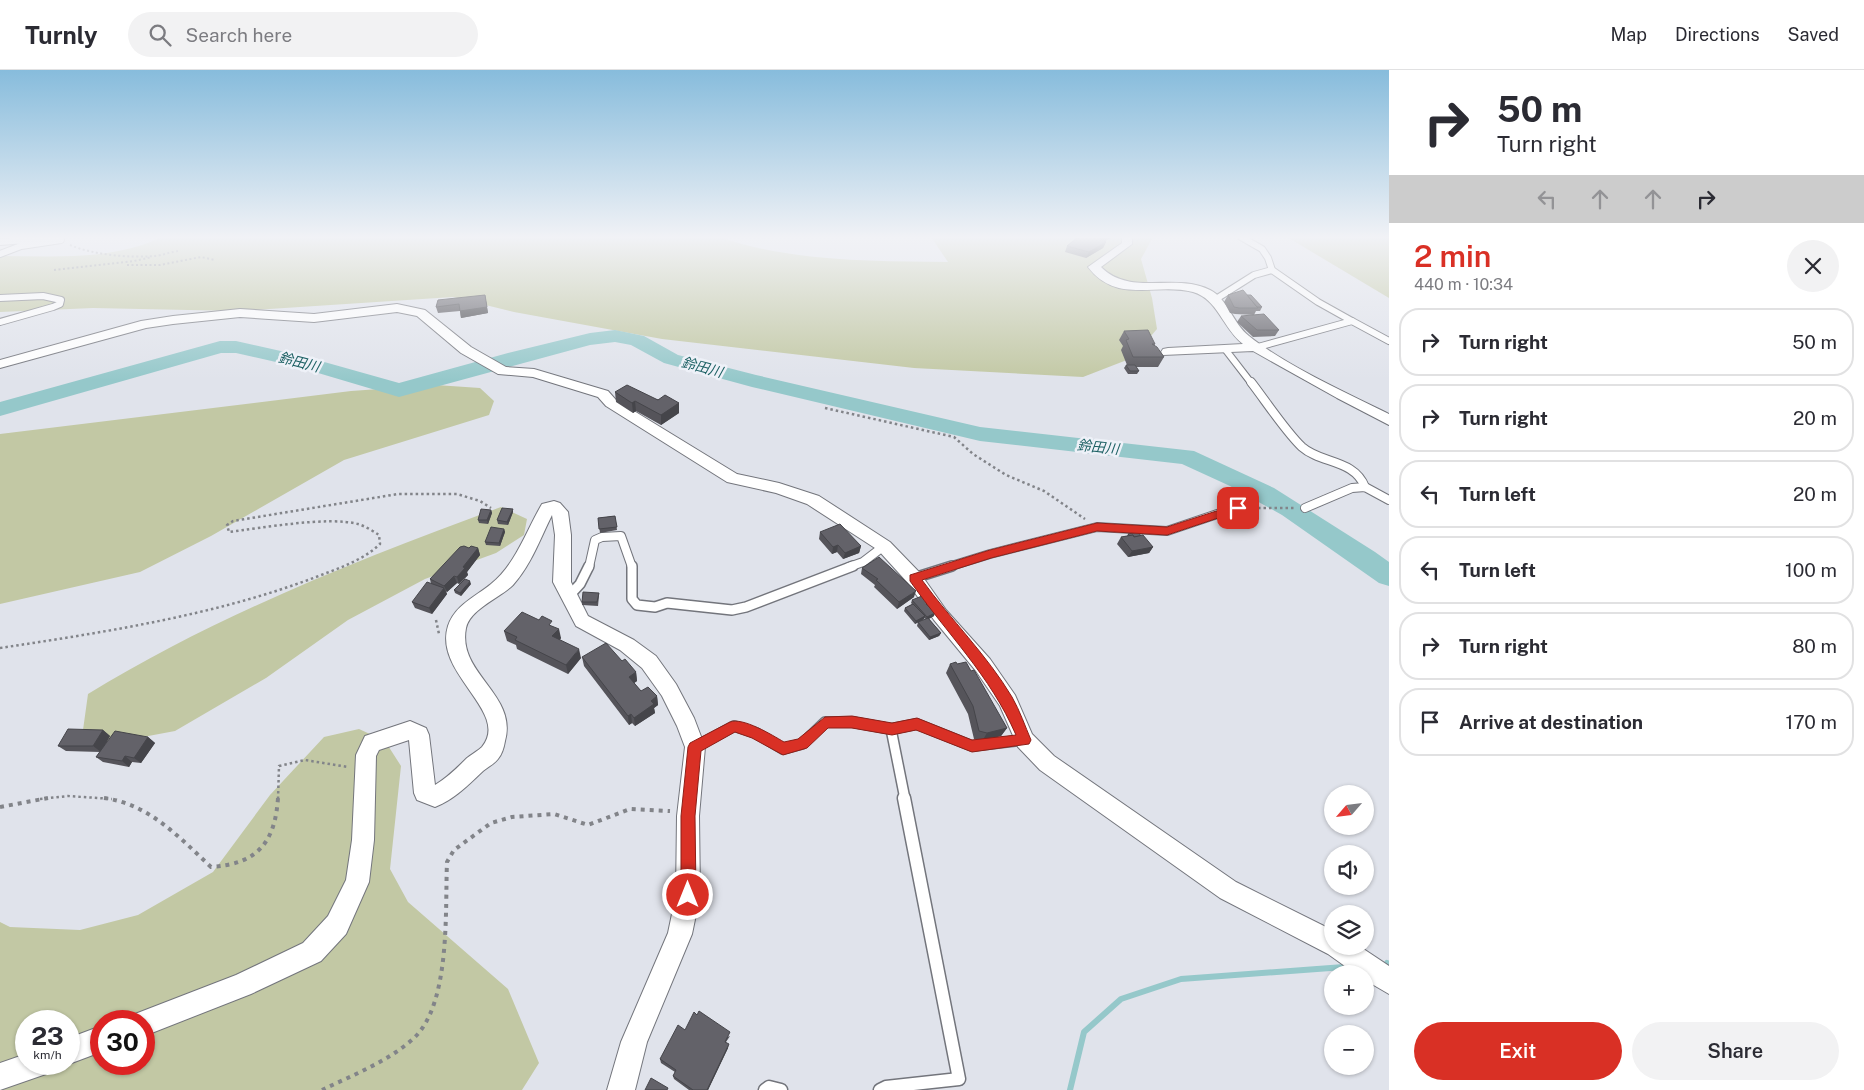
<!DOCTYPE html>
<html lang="en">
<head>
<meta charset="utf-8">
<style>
  body { margin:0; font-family:"Public Sans","Noto Sans JP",sans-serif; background:#f2f2f3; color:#2b2b33; height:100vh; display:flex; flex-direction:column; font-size:19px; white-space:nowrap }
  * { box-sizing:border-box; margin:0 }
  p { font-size:16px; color:#7c7c81 }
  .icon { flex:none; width:28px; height:28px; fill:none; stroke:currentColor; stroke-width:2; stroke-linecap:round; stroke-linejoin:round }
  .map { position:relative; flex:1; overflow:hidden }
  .details { display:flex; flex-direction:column; background:#fff; width:475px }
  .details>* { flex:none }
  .guide { background:#fff; color:#2b2b33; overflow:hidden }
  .needle { width:32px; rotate:242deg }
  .buttons { position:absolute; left:1324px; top:715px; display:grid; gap:10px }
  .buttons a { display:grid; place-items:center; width:50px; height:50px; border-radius:50%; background:#fff; box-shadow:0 1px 4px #0004; font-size:25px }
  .speed { position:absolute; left:15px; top:940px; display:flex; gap:10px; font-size:25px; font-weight:700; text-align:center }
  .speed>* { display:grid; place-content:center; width:65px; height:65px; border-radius:50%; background:#fff; box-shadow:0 1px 4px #0004; line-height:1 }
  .speed small { font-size:12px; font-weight:400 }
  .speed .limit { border:8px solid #d22; background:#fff; color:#111 }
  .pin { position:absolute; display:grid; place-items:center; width:42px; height:42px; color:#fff; margin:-21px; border-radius:10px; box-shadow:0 2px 8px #0006 }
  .me { position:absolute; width:55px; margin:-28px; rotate:0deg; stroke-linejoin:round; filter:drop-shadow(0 0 4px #0008) }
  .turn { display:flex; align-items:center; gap:18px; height:105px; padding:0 25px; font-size:22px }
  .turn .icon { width:65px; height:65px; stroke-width:2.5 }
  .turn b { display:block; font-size:35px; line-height:42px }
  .lanes { display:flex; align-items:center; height:48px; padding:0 25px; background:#0003; justify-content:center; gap:25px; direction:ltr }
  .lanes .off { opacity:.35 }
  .round { display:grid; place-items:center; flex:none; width:52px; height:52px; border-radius:26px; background:#f2f2f3 }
  .overview { display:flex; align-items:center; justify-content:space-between; height:85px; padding:0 25px }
  h1 { font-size:30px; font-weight:600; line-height:38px; color:#d93025 }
  .cta { display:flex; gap:10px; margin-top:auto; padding:10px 25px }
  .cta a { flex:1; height:58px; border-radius:30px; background:#d93025; color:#fff; font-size:20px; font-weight:600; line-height:58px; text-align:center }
  .cta a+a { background:#f2f2f3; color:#2b2b33 }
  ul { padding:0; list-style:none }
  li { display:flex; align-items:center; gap:15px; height:68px; margin:0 10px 8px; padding:0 15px; border:2px solid #e1e1e2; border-radius:20px }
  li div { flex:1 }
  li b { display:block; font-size:19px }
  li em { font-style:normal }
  header { display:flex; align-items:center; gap:30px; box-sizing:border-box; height:70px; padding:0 25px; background:#fff; border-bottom:1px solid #e1e1e2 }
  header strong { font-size:24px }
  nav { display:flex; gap:28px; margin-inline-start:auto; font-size:18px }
  .search { width:350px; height:45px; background:#f2f2f3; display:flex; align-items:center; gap:12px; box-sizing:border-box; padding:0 18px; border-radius:28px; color:#7c7c81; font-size:19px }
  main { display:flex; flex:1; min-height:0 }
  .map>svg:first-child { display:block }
  .green { fill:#c2c8a4; fill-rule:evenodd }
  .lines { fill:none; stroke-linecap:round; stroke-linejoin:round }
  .stream { stroke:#95c8ca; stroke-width:6 }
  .river { fill:#95c8ca; fill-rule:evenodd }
  .lane-far3-casing { stroke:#73757c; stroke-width:8 }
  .lane-far2-casing { stroke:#73757c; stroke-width:10 }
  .lane-far1-casing { stroke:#73757c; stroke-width:12 }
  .lane-casing { stroke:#73757c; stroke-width:15 }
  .street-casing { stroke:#73757c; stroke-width:2 }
  .path-far2 { stroke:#828489; stroke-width:2; stroke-dasharray:2 2.5; stroke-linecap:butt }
  .path-far1 { stroke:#828489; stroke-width:2.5; stroke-dasharray:2.5 3; stroke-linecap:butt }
  .path { stroke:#828489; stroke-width:4; stroke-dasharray:4 5; stroke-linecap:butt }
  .lane-far3 { stroke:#fff; stroke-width:6 }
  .lane-far2 { stroke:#fff; stroke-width:8 }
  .lane-far1 { stroke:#fff; stroke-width:9 }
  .lane { stroke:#fff; stroke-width:12 }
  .street { fill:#fff; fill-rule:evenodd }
  .wall { fill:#55545a }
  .shaded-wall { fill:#45454a }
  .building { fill:#636269; stroke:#45454a }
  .route { fill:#d93025; stroke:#8d1f18 }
  .labels { text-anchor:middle; stroke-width:5; stroke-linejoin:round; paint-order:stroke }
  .water-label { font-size:14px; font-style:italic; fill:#1d6164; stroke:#eef1f8 }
</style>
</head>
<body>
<header>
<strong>Turnly</strong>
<div class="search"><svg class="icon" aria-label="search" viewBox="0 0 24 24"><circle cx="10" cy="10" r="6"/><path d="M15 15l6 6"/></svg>Search here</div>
<nav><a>Map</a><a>Directions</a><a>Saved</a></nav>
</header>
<main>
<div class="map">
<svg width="1389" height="1020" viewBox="0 0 1389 1020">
  <rect width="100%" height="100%" fill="#e0e3eb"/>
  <g class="green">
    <path d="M162 167H719C792 192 871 191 948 192L931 167H1153L1141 189 1152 228 1157 259 1132 288 1083 307 914 298 662 269 514 242 453 227 237 241 93 238 0 242V186C54 186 112 191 162 167Z"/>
    <path d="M1287 167H1389V228Z"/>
    <path d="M436 315 480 318 494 331 489 345 344 390 211 466 140 502 0 534V364L351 321Z"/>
    <path d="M501 437 527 449 524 465 496 483 425 509 348 550 266 608 175 661 111 673 83 660 88 624C217 545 360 489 501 437Z"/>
    <path d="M359 659 385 671 401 696 390 799 408 832 508 919 539 993 522 1020H0V852L10 857 80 860 138 845 213 802 270 725 324 667ZM26 951H69V994H26ZM101 951H144V994H101Z"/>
  </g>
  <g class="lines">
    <g class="stream">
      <path d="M1387 893 1389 894"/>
      <path d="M1070 1020 1084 962 1121 929 1181 909 1344 897"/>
    </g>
    <path class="river" d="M615 260 644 266 678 285 756 305 980 357 1194 381 1274 418 1375 482 1389 492V516L1379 513 1282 445 1230 416 1182 394 980 371 752 317 664 293 631 275 615 272 590 275 399 327 298 297 236 283H221L0 346V332L220 271H236L303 286 399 313 508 283 590 263Z"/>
    <g class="lane-far3-casing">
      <g id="lane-far3">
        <path d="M1241 167 1262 179 1268 188 1272 200 1318 232 1352 251"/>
        <path d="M0 172 51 168 61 170 21 176 0 184"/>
        <path d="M0 228 43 226 61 230 60 234 53 237 0 252"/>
        <path d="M1216 229 1254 205 1272 200"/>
        <path d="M1258 277 1352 251 1389 271"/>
        <path d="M1225 279 1252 314"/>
      </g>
    </g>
    <g class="lane-far2-casing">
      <g id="lane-far2">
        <path d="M1251 312C1265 330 1286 362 1302 377 1321 394 1354 389 1365 417"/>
        <path d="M1305 438 1352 418 1365 417 1389 430"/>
        <path d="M589 497 595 470 602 467 621 466 632 497"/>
        <path d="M849 497 863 492 884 476"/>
        <path d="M948 497 990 484 1097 457 1167 461 1238 437"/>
      </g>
    </g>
    <g class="lane-far1-casing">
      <g id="lane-far1">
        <path d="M632 496V529L637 535 655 537 667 533 732 540 746 537 853 496"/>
        <path d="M914 508 952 496"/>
        <path d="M568 527 580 514 589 496"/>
        <path d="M891 659 905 729"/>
        <path d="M695 677 734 656 756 663 783 679 802 674 825 652H852L891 659 917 654 972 676 1025 670"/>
      </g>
    </g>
    <g class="lane-casing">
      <g id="lane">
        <path d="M765 1020 769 1017 781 1020"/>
        <path d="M880 1020 886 1017 959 1009 904 728"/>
      </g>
    </g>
    <g class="street-casing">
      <g id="street">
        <path d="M1122 167H1132V174L1101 197C1131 227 1175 202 1210 220 1228 229 1233 254 1249 266 1285 295 1346 323 1389 344V355L1337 328 1253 281 1163 285 1161 282 1163 279 1168 278 1243 274C1223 259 1218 229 1193 222 1156 212 1117 235 1088 197L1122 173Z"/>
        <path d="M397 234 425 240 471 277 506 297 534 299 608 321 616 330 737 404 779 413 819 426 890 472 920 503 946 540 990 589 1015 625 1032 664 1054 686 1236 812 1332 860V876H1359L1389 896V924L1365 910V904H1356L1328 884 1220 828 1040 700 1018 677 1000 636 976 601 934 550 908 513 878 480 807 434 776 423 727 412 606 336 598 327 533 307 498 304 461 283 417 246 397 242 314 252 240 247 173 254 146 258 0 298V290L141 251 173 246 240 239 314 244Z"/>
        <path d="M554 431 560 433 568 442 571 465V512L588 546 634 570 656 586 676 614 694 648 705 677 699 746 700 825 692 864 647 972 635 1020H607L621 972 668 863 676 825 677 746 685 677 677 656 662 626 642 598 620 580 576 556 553 512 555 465 552 445C540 469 531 495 513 515 500 528 470 539 466 558 457 604 518 624 505 671 504 677 502 684 498 689 494 694 488 697 483 701 468 715 455 729 435 737L417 730 414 723 409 670 379 680 376 686 374 770 369 812 346 864 321 891 251 924 144 966V951H132L135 944 236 905 303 873 328 846 346 810 352 770 356 685 365 666 410 651 426 658 429 665 435 715C447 708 457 698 467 688 472 684 478 681 482 677 511 642 433 604 448 556 455 535 475 527 491 514 516 494 526 461 542 434Z"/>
        <path d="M101 956V982L69 994H68L69 968Z"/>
        <path d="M26 984V994H49L46 1004 0 1020V993Z"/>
      </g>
    </g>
    <g class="path-far2">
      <path d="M70 175C94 185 129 188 155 186 163 185 170 182 178 181"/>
      <path d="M127 195H160L201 187 215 190"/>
      <path d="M54 200 134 191 152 187"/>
    </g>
    <g class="path-far1">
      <path d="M825 338 954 367 973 384 1006 405 1044 421 1085 449"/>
      <path d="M1247 438H1294"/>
      <path d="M436 550 439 564"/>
      <path d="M0 578C106 562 216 545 316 507 339 498 362 491 380 474L379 465C373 461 365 456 358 454 329 446 261 458 229 462L227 455 233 451 398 424H457L480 431 491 438"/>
      <path d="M40 729 68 726 112 729"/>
      <path d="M278 729 279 696 305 690 348 697"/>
    </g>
    <g class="path">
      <path d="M104 728C149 734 179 767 211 797 258 794 275 772 278 728"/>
      <path d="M0 737 48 728"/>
      <path d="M322 1020C353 1005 389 991 414 968 451 933 445 839 447 792L454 780 491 753 512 747 554 744 588 755 630 739 670 741"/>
    </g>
    <use href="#lane-far3" class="lane-far3"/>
    <use href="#lane-far2" class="lane-far2"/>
    <use href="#lane-far1" class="lane-far1"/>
    <use href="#lane" class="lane"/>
    <use href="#street" class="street"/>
  </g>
  <g class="wall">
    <path d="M1078 167H1112L1105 171 1106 172 1103 178 1086 188 1065 182 1067 176Z"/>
    <path d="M485 225 488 243 461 248 460 241 438 243 436 237Z"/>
    <path d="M1228 225H1247L1262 237 1260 241H1256L1254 245 1235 244 1230 243 1224 232Z"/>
    <path d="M1241 246 1279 260 1275 266 1253 267 1237 252Z"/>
    <path d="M1124 261 1155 274 1154 276 1164 287 1158 297H1136L1139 301 1137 304H1128L1124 298 1126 295H1127L1121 280 1123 276 1119 270Z"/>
    <path d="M615 322 679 333V343L661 355 636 341 633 343 616 332Z"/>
    <path d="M491 440 492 443 488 454 479 453 478 450Z"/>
    <path d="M513 442 508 455 498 454 497 450Z"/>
    <path d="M615 446 617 460 600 463 598 448Z"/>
    <path d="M504 459 505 462 500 476 486 475 485 472Z"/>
    <path d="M820 462 861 476 859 483 843 489 837 482 832 484 819 469Z"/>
    <path d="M1128 464 1141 466 1153 477 1149 483 1128 487 1117 474 1121 467 1127 466Z"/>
    <path d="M469 478H478L480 485 467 502 468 505 459 514 457 513 447 522 446 521 447 524 432 544 415 538 412 532 431 514 430 509Z"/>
    <path d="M862 498 914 527 897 539 874 517 875 515 861 504Z"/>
    <path d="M471 514 461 526 455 523 454 520Z"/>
    <path d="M599 523V526L598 536 582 535V532Z"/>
    <path d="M912 530 927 535 934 546 929 549 941 563 939 566 929 570 917 556 918 552 926 549 924 548V549L915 554 904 541 905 538 912 534 911 533Z"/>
    <path d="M553 557 561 568 560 570 581 588 568 604 517 579 516 575 507 571 504 561Z"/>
    <path d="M582 587 622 591 636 602 637 611 634 613 641 621 657 626 658 635 654 638 655 643 635 656 632 653 629 655 584 596Z"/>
    <path d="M950 594H957L971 601 1007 658 1001 666 982 671 974 669 968 644 946 603Z"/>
    <path d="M103 660 110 666 104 677 148 667 155 673 141 693 132 692 129 697 103 692 96 687 100 682 66 681 58 676Z"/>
    <path d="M730 966 726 972 728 978 708 1020H689L674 1009 673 1006 675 1002 661 993 660 989Z"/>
  </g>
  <g class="shaded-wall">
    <path d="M1104 167H1112L1102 173Z"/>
    <path d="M1106 172 1103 178 1086 188 1089 182Z"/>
    <path d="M485 225 488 243 461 248 460 241Z"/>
    <path d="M635 331 636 341 633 343 632 333Z"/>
    <path d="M679 333V343L661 355V345Z"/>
    <path d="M513 439V442L508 455 507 452Z"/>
    <path d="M491 440 492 443 488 454 487 450Z"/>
    <path d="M504 459 505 462 500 476 499 473Z"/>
    <path d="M838 475 837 482 832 484 833 477Z"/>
    <path d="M861 476 859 483 843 489 845 483Z"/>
    <path d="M1153 477 1149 483 1128 487 1132 481Z"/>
    <path d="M478 478 480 485 467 502 468 505 459 514 457 507 463 497Z"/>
    <path d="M454 506 457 513 447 522 444 516Z"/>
    <path d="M470 511 471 514 461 526 460 523Z"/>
    <path d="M444 518 447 524 432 544 429 538Z"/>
    <path d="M916 521 914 527 897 539 899 532Z"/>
    <path d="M935 543 934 546 926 550 927 547Z"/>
    <path d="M925 546 924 549 915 554 916 551Z"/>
    <path d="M559 559 561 568 555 575 552 566Z"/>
    <path d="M941 563 939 566 929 570 930 567Z"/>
    <path d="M579 579 581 588 568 604 566 595Z"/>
    <path d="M636 602 637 611 630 616 629 607Z"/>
    <path d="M657 626 658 635 654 638 655 643 635 656 634 648 651 631Z"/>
    <path d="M631 644 632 653 629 655 628 646Z"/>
    <path d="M1007 658 1001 666 982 671 987 663Z"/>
    <path d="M103 660 110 666 101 682 93 676Z"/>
    <path d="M148 667 155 673 141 693 134 688Z"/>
    <path d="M125 686 132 692 129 697 122 691Z"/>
    <path d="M729 974 728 978 708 1020H707Z"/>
  </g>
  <g class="building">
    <path d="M1078 167H1098L1106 172 1089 182 1067 176Z"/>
    <path d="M1243 220 1258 238H1239L1234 237 1228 225Z"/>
    <path d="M485 225 487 237 460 241 459 234 436 237 438 230Z"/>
    <path d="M1247 225H1251L1262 237H1257Z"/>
    <path d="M1264 244 1279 260H1257L1241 246Z"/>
    <path d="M1148 260 1155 274H1152L1157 277 1164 287H1133L1126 270 1129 269 1124 261Z"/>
    <path d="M1126 295H1135L1139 301H1130Z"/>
    <path d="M627 315 658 330 665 325 679 333 661 345 635 331 632 333 615 322Z"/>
    <path d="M502 438 513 439 507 452 497 450Z"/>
    <path d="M481 439 491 440 487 450H478Z"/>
    <path d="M615 446 617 457 599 459 598 448Z"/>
    <path d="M840 454 861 476 845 483 838 475 833 477 820 462Z"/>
    <path d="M491 457 504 459 499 473 485 472Z"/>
    <path d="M1138 462 1141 466 1134 467 1133 465 1130 466 1128 464Z"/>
    <path d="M1133 465 1134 467 1143 465 1153 477 1132 481 1121 467Z"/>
    <path d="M464 476 469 478 471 476 478 478 463 497 465 498 457 507 454 506 444 516 430 509 460 477Z"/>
    <path d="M879 487 916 521 899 532 876 510 878 509 862 498Z"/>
    <path d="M465 509 470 511 460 523 454 520Z"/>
    <path d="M427 512 444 518 429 538 412 532Z"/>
    <path d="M583 522 599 523 597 532H582Z"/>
    <path d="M922 526 928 533 926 534 935 543 927 547 912 530Z"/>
    <path d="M913 534 925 546 916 551 905 538Z"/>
    <path d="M522 542 539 550 542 546 552 551 549 555 559 559 552 566 579 579 566 595 515 570 517 567 504 561Z"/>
    <path d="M928 548 941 563 930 567 918 552Z"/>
    <path d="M606 573 622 591 625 589 636 602 629 607 641 621 648 617 657 626 651 631 654 634 634 648 631 644 628 646 582 587Z"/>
    <path d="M956 592 957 594 966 592 971 601 974 600 1007 658 987 663 979 661 973 636 950 594Z"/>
    <path d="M68 659 103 660 93 676H58Z"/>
    <path d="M115 661 148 667 134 688 125 686 122 691 96 687Z"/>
    <path d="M699 941 730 962 725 972 729 974 707 1020H693L673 1006 676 1000 660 989 678 955 685 960 694 942 697 945Z"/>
    <path d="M651 1008 668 1018 667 1020H645Z"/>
  </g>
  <linearGradient id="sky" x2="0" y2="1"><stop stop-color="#87bcdc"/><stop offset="0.54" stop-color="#f1f2f6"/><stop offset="1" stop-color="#f1f2f6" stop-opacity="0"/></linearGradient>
  <rect width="1389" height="310" fill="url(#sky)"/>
  <path class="route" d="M1238 434 1242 435V440L1167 465 1097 461 991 488 922 510C951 550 987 585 1012 627 1020 641 1025 656 1031 670L1029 674 972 682 916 660 892 665 852 658H828L807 678 783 685 752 668 735 662 701 681 695 746 696 825 694 830 688 833 683 830 681 825V746L688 677 690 673 730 652C743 647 772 665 784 672L798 669 825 647 852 646 892 653 917 648 972 670 1016 665C990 605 947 564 910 511V505L990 480 1097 453 1167 457Z"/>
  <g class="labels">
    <g class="water-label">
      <text transform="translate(299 292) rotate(14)" y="5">鈴田川</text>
      <text transform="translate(702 297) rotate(15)" y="5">鈴田川</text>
      <text transform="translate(1098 377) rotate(6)" y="5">鈴田川</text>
    </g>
  </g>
</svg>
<div class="buttons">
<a><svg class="needle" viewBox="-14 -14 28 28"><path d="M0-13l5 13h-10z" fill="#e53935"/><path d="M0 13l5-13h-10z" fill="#7c7c81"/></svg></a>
<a><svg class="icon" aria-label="sound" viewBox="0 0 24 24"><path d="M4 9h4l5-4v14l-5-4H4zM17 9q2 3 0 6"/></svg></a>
<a><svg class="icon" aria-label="layers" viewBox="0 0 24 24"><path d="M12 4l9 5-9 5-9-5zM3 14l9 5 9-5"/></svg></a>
<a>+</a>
<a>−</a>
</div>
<div class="speed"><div>23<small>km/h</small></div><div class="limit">30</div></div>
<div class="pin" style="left:1238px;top:438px;background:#d93025"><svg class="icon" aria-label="arrive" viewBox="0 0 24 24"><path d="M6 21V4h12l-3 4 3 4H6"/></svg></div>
<svg class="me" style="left:688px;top:825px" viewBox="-20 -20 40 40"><circle r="17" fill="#d93025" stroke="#fff" stroke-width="3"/><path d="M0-11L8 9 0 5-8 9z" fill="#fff"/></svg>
</div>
<section class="details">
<div class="guide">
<div class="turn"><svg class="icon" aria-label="right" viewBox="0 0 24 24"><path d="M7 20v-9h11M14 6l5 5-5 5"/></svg><div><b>50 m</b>Turn right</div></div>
<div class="lanes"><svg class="icon off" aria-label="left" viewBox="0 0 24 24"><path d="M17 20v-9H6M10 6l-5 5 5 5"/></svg><svg class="icon off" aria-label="ahead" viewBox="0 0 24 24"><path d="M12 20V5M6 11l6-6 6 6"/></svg><svg class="icon off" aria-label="ahead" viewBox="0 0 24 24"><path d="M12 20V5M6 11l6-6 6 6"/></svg><svg class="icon" aria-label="right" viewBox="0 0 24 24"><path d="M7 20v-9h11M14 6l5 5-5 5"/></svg></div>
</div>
<div class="overview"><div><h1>2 min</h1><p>440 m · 10:34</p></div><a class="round"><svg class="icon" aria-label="close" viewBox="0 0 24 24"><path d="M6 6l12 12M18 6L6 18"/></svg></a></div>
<ul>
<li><svg class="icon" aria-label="right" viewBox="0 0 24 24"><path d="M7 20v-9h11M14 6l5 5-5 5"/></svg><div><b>Turn right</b></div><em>50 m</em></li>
<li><svg class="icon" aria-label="right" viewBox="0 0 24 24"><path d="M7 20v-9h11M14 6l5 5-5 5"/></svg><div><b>Turn right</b></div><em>20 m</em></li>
<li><svg class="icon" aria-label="left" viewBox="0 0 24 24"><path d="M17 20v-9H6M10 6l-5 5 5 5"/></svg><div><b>Turn left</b></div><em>20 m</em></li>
<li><svg class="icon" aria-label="left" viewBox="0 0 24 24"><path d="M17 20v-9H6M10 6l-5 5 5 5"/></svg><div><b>Turn left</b></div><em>100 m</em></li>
<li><svg class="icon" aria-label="right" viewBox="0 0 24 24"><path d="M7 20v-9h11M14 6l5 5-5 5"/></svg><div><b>Turn right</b></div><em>80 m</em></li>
<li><svg class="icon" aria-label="arrive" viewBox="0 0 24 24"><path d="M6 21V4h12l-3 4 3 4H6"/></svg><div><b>Arrive at destination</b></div><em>170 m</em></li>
</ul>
<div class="cta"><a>Exit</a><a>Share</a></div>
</section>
</main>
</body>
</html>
